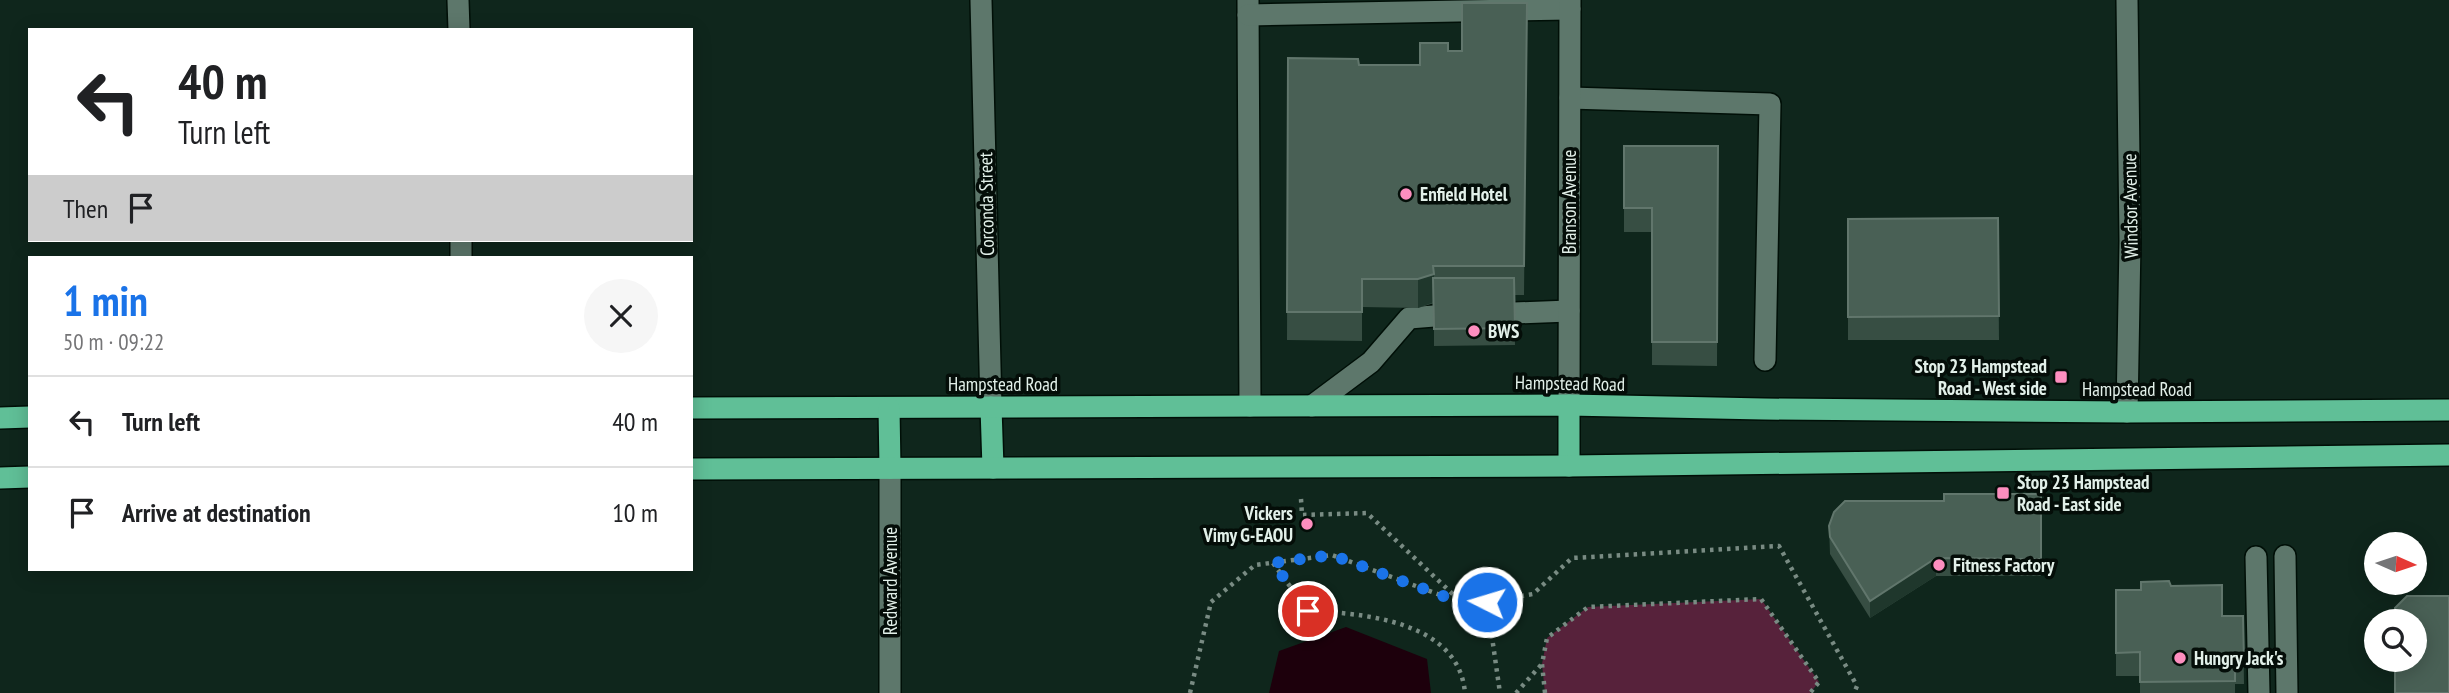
<!DOCTYPE html>
<html lang="en">
<head>
<meta charset="utf-8">
<style>
  body { margin:0; font-family:"PT Sans Narrow",sans-serif; background:#f6f6f6; color:#202124; height:100vh; display:flex; flex-direction:column; font-size:26px; white-space:nowrap }
  * { box-sizing:border-box; margin:0 }
  p { font-size:23px; color:#757577 }
  .icon { flex:none; width:38px; height:38px; fill:none; stroke:currentColor; stroke-width:2; stroke-linecap:round; stroke-linejoin:round }
  .map { position:relative; flex:1; overflow:hidden }
  .details { position:absolute; left:28px; top:256px; width:665px; height:315px; display:flex; flex-direction:column; background:#fff; border-radius:0px; box-shadow:0 4px 18px #0003 }
  .details>* { flex:none }
  .top-card { position:absolute; left:28px; top:28px; width:665px; height:214px; border-radius:0px; box-shadow:0 4px 18px #0003; background:#fff; color:#202124; overflow:hidden }
  .needle { width:46px; rotate:93deg }
  .fabs { position:absolute; left:2364px; top:532px; display:grid; gap:14px }
  .fabs a { display:grid; place-items:center; width:63px; height:63px; border-radius:50%; background:#fff; box-shadow:0 4px 18px #0003; font-size:35px }
  .pin { position:absolute; display:grid; place-items:center; width:60px; height:60px; color:#fff; margin:-30px; border:4px solid #fff; border-radius:50%; box-shadow:0 2px 7px #0007 }
  .me { position:absolute; width:77px; margin:-38px; rotate:275deg; stroke-linejoin:round; filter:drop-shadow(0 0 5px #0008) }
  .turn { display:flex; align-items:center; gap:24px; height:147px; padding:0 35px; font-size:32px }
  .turn .icon { width:91px; height:91px; stroke-width:2.5 }
  .turn b { display:block; font-size:49px; line-height:60px }
  .then { display:flex; align-items:center; height:66px; padding:0 35px; background:#0003; gap:14px; font-size:26px }
  .round { display:grid; place-items:center; flex:none; width:74px; height:74px; border-radius:37px; background:#f6f6f6 }
  .headline { display:flex; align-items:center; justify-content:space-between; height:119px; padding:0 35px }
  h1 { font-size:42px; font-weight:800; line-height:52px; color:#1a73e8 }
  ul { padding:0; list-style:none }
  li { display:flex; align-items:center; gap:21px; height:91px; padding:0 35px; border-top:2px solid #e0e0e0 }
  li div { flex:1 }
  li b { display:block; font-size:26px }
  li em { font-style:normal }
  .map>svg:first-child { display:block }
  .green { fill:#57223b }
  .water { fill:#1d000c }
  .lines { fill:none; stroke-linecap:round; stroke-linejoin:round }
  .minor-casing { stroke:#000f07; stroke-width:24 }
  .highway-casing { stroke:#000f07; stroke-width:24 }
  .path { stroke:#798b83; stroke-width:4.5; stroke-dasharray:3.5 5; stroke-linecap:butt }
  .minor { stroke:#5d776b; stroke-width:21 }
  .highway { stroke:#60bf97; stroke-width:21 }
  .wall { fill:#374e43 }
  .shaded-wall { fill:#1f372c }
  .building { fill:#496055; stroke:#61766c; stroke-width:2 }
  .route { stroke:#1a73e8; stroke-width:12; stroke-dasharray:0 21.6 }
  .poi-dot { fill:#fd8ebf; stroke:#040d08; stroke-width:2.5 }
  .labels { text-anchor:middle; stroke-width:7; stroke-linejoin:round; paint-order:stroke }
  .poi-label { font-size:19px; font-weight:bold; fill:#e2f0e9; stroke:#040d08; text-anchor:start }
  .street-label { font-size:19px; fill:#e2f0e9; stroke:#040d08 }
</style>
</head>
<body>
<div class="map">
<svg width="2449" height="693" viewBox="0 0 2449 693">
  <rect width="100%" height="100%" fill="#0f261c"/>
  <path class="green" d="M1761 599 1819 682 1810 693H1545L1542 664 1547 638 1588 607Z"/>
  <path class="water" d="M1346 627 1427 659 1431 693H1269L1279 651Z"/>
  <g class="lines">
    <g class="minor-casing">
      <g id="minor">
        <path d="M458 0 459 30"/>
        <path d="M981 0 991 407"/>
        <path d="M1248 0 1250 406"/>
        <path d="M2127 0 2130 241 2127 412"/>
        <path d="M1248 15 1570 9"/>
        <path d="M1570 98 1770 104 1765 360"/>
        <path d="M461 240V257"/>
        <path d="M1514 313 1569 311"/>
        <path d="M1569 405 1570 0"/>
        <path d="M1312 406 1371 362 1409 318 1434 316"/>
        <path d="M890 468V693"/>
        <path d="M2285 556 2287 693"/>
        <path d="M2256 557 2259 693"/>
      </g>
    </g>
    <g class="highway-casing">
      <g id="highway">
        <path d="M991 407 993 468"/>
        <path d="M691 408 1569 405 1764 409 2127 412 2449 410"/>
        <path d="M889 408 890 468"/>
        <path d="M0 418 30 417"/>
        <path d="M1569 466V405"/>
        <path d="M691 469 1569 466 2449 455"/>
        <path d="M0 478 30 477"/>
      </g>
    </g>
    <g class="path">
      <path d="M1301 499 1302 515 1367 513 1459 600"/>
      <path d="M1273 563 1308 611C1363 613 1459 621 1465 693"/>
      <path d="M1487 602 1533 594 1572 558 1779 546 1857 686 1854 693"/>
      <path d="M1190 693 1211 602 1255 565 1332 555 1462 603 1487 602 1500 693"/>
      <path d="M1516 693 1541 665"/>
      <path d="M1545 693 1542 664 1547 638 1588 607 1761 599 1819 682 1810 693"/>
    </g>
    <use href="#minor" class="minor"/>
    <use href="#highway" class="highway"/>
  </g>
  <g class="wall">
    <path d="M1527 3 1524 295H1514L1515 345 1434 346V303L1418 308 1362 307V341L1287 340 1288 58 1359 65H1420L1448 51H1462Z"/>
    <path d="M1624 146H1718L1717 366 1652 365V232H1624Z"/>
    <path d="M1998 218 1999 340H1848V219Z"/>
    <path d="M2041 494V576H1936L1870 618 1830 554 1829 526 1944 501Z"/>
    <path d="M2141 582 2171 586 2222 616H2243L2244 684H2235V693H2140V676H2116V590H2141Z"/>
  </g>
  <g class="shaded-wall">
    <path d="M1434 274V302L1418 308V279Z"/>
    <path d="M1936 558V576L1870 618V601Z"/>
  </g>
  <g class="building">
    <path d="M1462 3H1527L1524 266H1433L1434 274 1418 279H1362V312H1287L1288 58 1358 59 1359 65H1420V43H1448V51H1462Z"/>
    <path d="M1624 146H1718L1717 342H1652V208H1624Z"/>
    <path d="M1998 218 1999 316 1848 317V219Z"/>
    <path d="M1433 278H1514L1515 328 1434 329Z"/>
    <path d="M1944 494H2041V559L1936 558 1870 601 1830 537 1829 526 1834 512 1845 501H1944Z"/>
    <path d="M2169 581 2171 586 2222 585V616H2243L2244 660H2235V681L2140 682V652L2116 653V590H2141V582Z"/>
    <path d="M2407 596H2449V693H2395V660H2415V621H2395V608Z"/>
  </g>
  <g class="lines">
    <path class="route" d="M1308 611 1273 563 1332 555 1462 603 1487 602"/>
  </g>
  <g class="poi-dot">
    <circle cx="1406" cy="194" r="7"/>
    <circle cx="1474" cy="331" r="7"/>
    <rect x="2054" y="370" width="14" height="14" rx="3.5"/>
    <rect x="1996" y="486" width="14" height="14" rx="3.5"/>
    <circle cx="1307" cy="524" r="7"/>
    <circle cx="1939" cy="565" r="7"/>
    <circle cx="2180" cy="658" r="7"/>
  </g>
  <g class="labels">
    <g class="poi-label">
      <text x="1420" y="201">Enfield Hotel</text>
      <text x="1488" y="338">BWS</text>
      <text x="2047" y="373" text-anchor="end">Stop 23 Hampstead<tspan x="2047" dy="22">Road - West side</tspan></text>
      <text x="2017" y="489">Stop 23 Hampstead<tspan x="2017" dy="22">Road - East side</tspan></text>
      <text x="1293" y="520" text-anchor="end">Vickers<tspan x="1293" dy="22">Vimy G-EAOU</tspan></text>
      <text x="1953" y="572">Fitness Factory</text>
      <text x="2194" y="665">Hungry Jack's</text>
    </g>
    <g class="street-label">
      <text transform="translate(1569 202) rotate(-90)" y="7">Branson Avenue</text>
      <text transform="translate(986 204) rotate(-91)" y="7">Corconda Street</text>
      <text transform="translate(2130 206) rotate(-91)" y="7">Windsor Avenue</text>
      <text transform="translate(1570 383) rotate(1)" y="7">Hampstead Road</text>
      <text x="1003" y="391">Hampstead Road</text>
      <text x="2137" y="396">Hampstead Road</text>
      <text transform="translate(890 581) rotate(-90)" y="7">Redward Avenue</text>
    </g>
  </g>
</svg>
<div class="fabs">
<a><svg class="needle" viewBox="-14 -14 28 28"><path d="M0-13l5 13h-10z" fill="#e53935"/><path d="M0 13l5-13h-10z" fill="#757577"/></svg></a>
<a><svg class="icon" aria-label="search" viewBox="0 0 24 24"><circle cx="10" cy="10" r="6"/><path d="M15 15l6 6"/></svg></a>
</div>
<div class="pin" style="left:1308px;top:611px;background:#d93025"><svg class="icon" aria-label="arrive" viewBox="0 0 24 24"><path d="M6 21V4h12l-3 4 3 4H6"/></svg></div>
<svg class="me" style="left:1487px;top:602px" viewBox="-20 -20 40 40"><circle r="17" fill="#1a73e8" stroke="#fff" stroke-width="3"/><path d="M0-11L8 9 0 5-8 9z" fill="#fff"/></svg>
<div class="top-card">
<div class="turn"><svg class="icon" aria-label="left" viewBox="0 0 24 24"><path d="M17 20v-9H6M10 6l-5 5 5 5"/></svg><div><b>40 m</b>Turn left</div></div>
<div class="then">Then<svg class="icon" aria-label="arrive" viewBox="0 0 24 24"><path d="M6 21V4h12l-3 4 3 4H6"/></svg></div>
</div>
<section class="details">
<div class="headline"><div><h1>1 min</h1><p>50 m · 09:22</p></div><a class="round"><svg class="icon" aria-label="close" viewBox="0 0 24 24"><path d="M6 6l12 12M18 6L6 18"/></svg></a></div>
<ul>
<li><svg class="icon" aria-label="left" viewBox="0 0 24 24"><path d="M17 20v-9H6M10 6l-5 5 5 5"/></svg><div><b>Turn left</b></div><em>40 m</em></li>
<li><svg class="icon" aria-label="arrive" viewBox="0 0 24 24"><path d="M6 21V4h12l-3 4 3 4H6"/></svg><div><b>Arrive at destination</b></div><em>10 m</em></li>
</ul>
</section>
</div>
</body>
</html>
